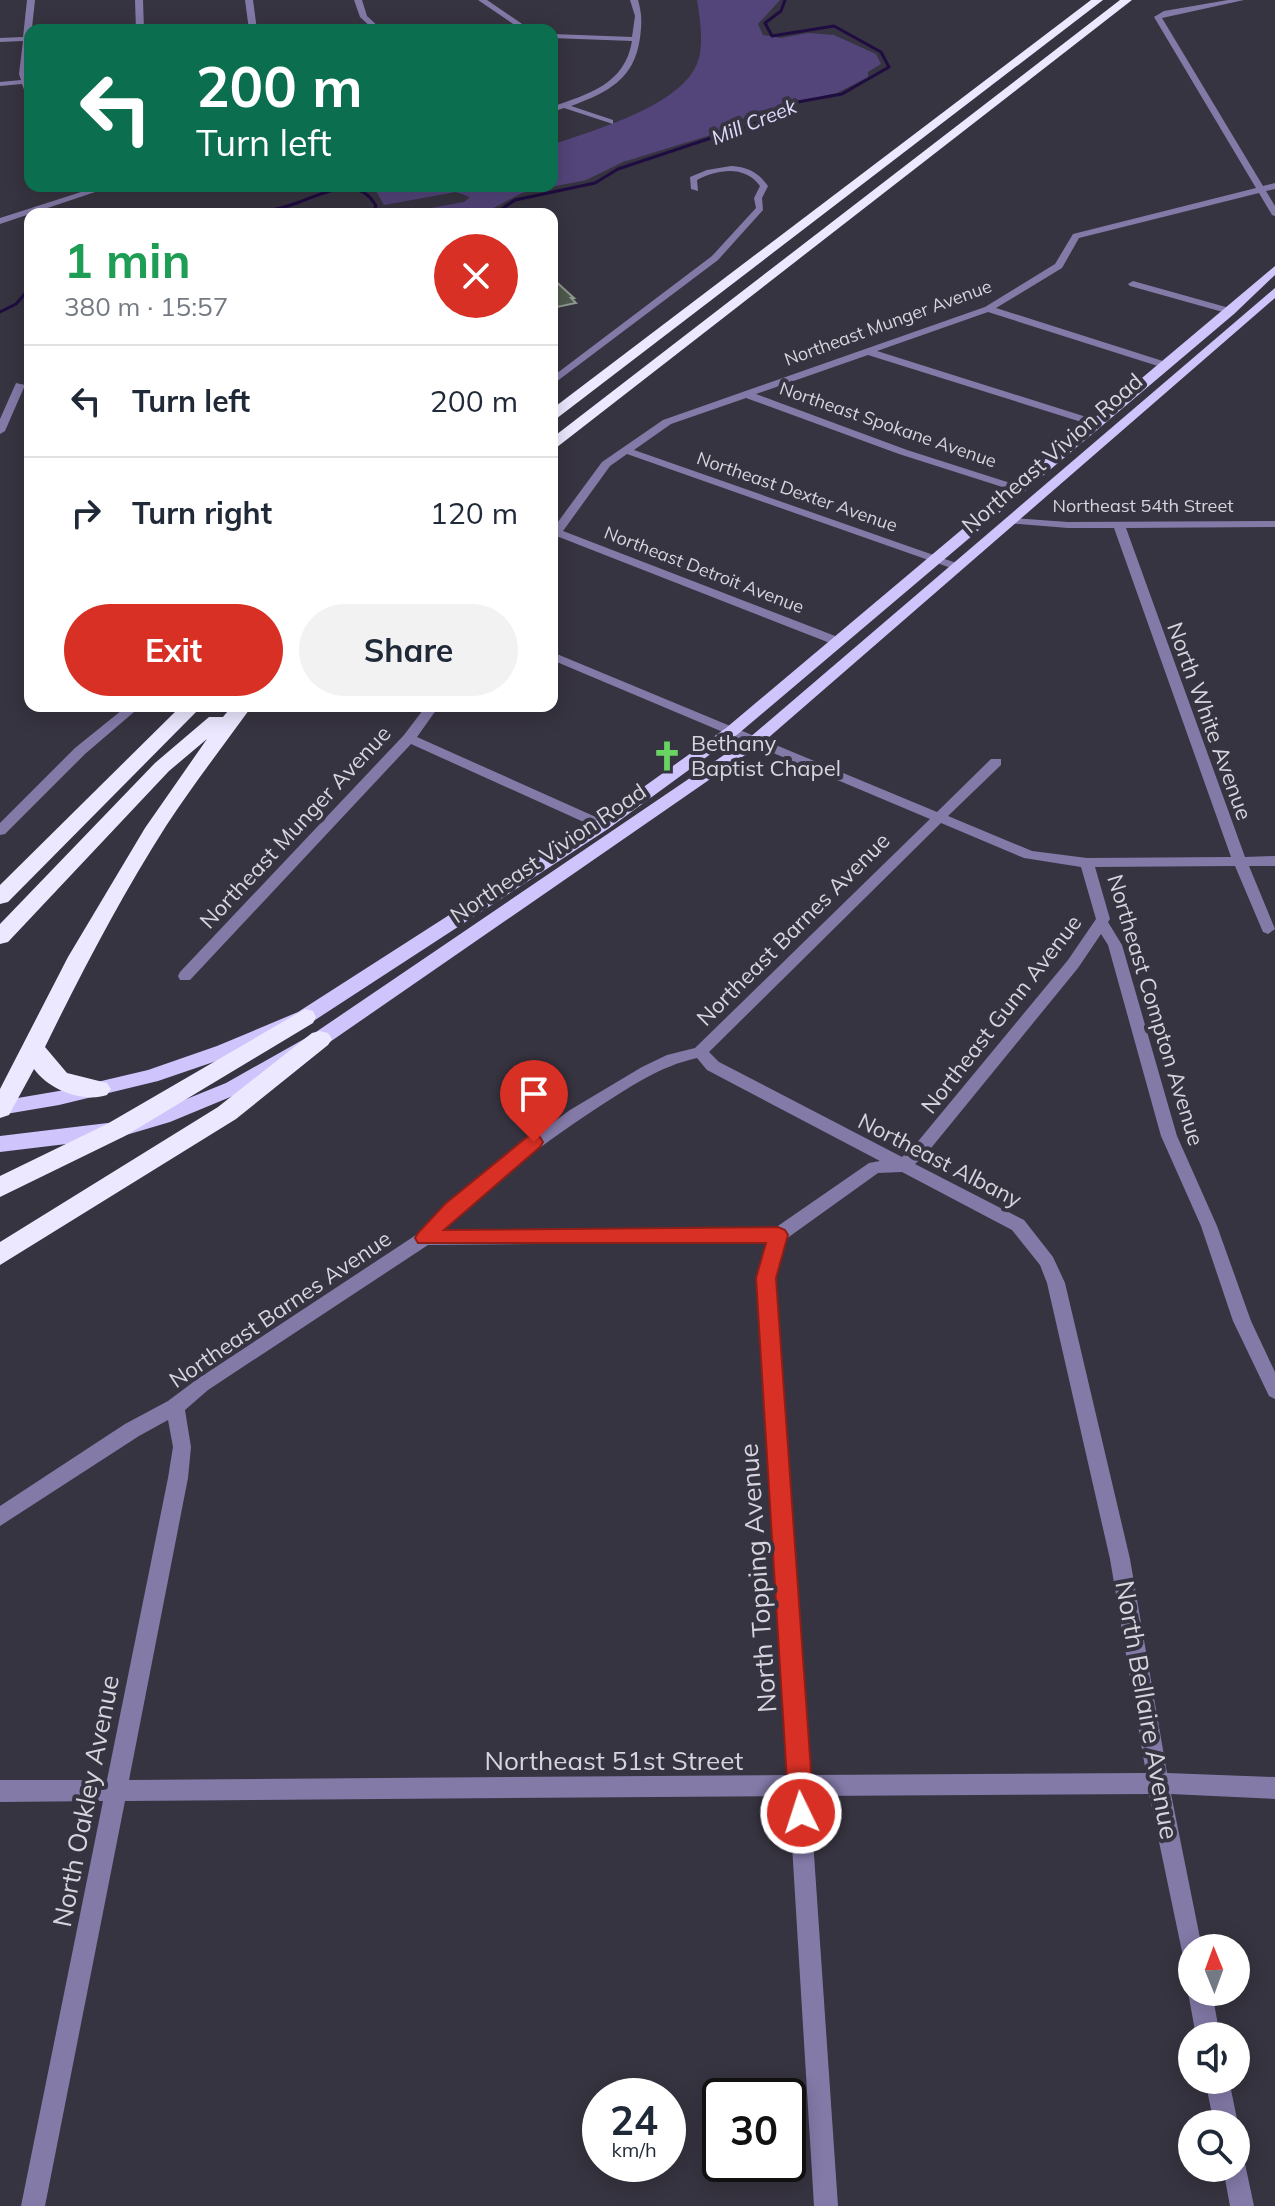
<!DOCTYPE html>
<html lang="en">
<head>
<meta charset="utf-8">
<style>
  body { margin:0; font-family:Mulish,sans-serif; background:#f2f2f3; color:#1f2937; height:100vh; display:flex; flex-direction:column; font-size:30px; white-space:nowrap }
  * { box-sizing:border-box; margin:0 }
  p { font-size:26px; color:#747a83 }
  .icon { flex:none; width:44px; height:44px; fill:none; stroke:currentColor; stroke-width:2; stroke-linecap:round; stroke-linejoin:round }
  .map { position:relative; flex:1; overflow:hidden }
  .sheet { position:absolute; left:24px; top:208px; width:534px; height:504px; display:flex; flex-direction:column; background:#fff; border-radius:16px; box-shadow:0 4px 20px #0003 }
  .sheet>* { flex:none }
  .guide { position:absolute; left:24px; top:24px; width:534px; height:168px; border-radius:16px; box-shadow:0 4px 20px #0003; background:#0b6e4f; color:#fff; overflow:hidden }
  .needle { width:52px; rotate:359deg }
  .controls { position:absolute; left:1178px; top:1934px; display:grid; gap:16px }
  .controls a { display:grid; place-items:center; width:72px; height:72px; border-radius:50%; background:#fff; box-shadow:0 4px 20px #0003; font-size:40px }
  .speed { position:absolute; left:582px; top:2078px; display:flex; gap:16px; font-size:40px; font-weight:700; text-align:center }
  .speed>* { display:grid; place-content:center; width:104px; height:104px; border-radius:50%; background:#fff; box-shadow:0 4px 20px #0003; line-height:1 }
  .speed small { font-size:20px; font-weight:400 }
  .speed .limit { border:4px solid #111; border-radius:12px; background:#fff; color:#111 }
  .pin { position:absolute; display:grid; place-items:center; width:68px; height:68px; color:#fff; margin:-82px -34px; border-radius:50% 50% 50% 0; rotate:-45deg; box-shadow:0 0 8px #0007 }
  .pin .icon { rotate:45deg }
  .me { position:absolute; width:88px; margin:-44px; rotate:356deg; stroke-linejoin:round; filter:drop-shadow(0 0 6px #0008) }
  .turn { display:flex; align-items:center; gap:28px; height:168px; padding:0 40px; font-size:36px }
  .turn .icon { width:104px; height:104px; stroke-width:2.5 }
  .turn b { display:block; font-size:56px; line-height:68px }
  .round { display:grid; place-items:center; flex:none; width:84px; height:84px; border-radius:42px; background:#f2f2f3 }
  .head { display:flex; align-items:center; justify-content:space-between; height:136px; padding:0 40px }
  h1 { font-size:48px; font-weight:700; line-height:60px; color:#1e9e55 }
  .button { display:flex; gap:16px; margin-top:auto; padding:16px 40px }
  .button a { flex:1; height:92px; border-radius:48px; background:#d93025; color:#fff; font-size:32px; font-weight:700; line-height:92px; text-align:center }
  .button a+a { background:#f2f2f3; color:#1f2937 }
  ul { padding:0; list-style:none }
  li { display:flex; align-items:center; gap:24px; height:112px; padding:0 40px; border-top:2px solid #e0e1e3 }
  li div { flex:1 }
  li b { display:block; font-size:30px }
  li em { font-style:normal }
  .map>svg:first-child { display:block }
  .green { fill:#53457a }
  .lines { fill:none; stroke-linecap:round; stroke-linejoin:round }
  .stream { stroke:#1f0c40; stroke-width:3 }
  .building { fill:#4f5a4e; stroke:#8e9a8d; stroke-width:2 }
  .minor { fill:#847aa8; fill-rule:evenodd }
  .primary { fill:#d0c4fc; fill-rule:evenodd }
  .motorway { fill:#ece8ff; fill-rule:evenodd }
  .route { fill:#d93025; stroke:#8d1f18; stroke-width:2 }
  .labels { text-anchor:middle; stroke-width:8; stroke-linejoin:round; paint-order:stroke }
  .far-street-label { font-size:18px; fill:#d6d5de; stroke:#373441 }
  .far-water-label { font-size:20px; font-style:italic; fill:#e2dbff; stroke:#373441 }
  .street-label { font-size:22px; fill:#d6d5de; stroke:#373441 }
  .poi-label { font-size:22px; fill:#d6d5de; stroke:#373441; text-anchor:start }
  .near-street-label { font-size:26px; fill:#d6d5de; stroke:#373441 }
</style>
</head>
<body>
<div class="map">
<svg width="1275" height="2206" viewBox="0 0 1275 2206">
  <rect width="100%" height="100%" fill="#373441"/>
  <path class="green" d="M697 0H780L758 24 763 35 781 38 808 33 834 35 876 54 881 64 868 72V77L837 93 751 113 727 130 623 162 586 180 522 193 482 214H398L464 202 470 197 456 192 384 205 376 191 356 186H552V145C593 130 683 106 698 61 704 44 700 18 697 0Z"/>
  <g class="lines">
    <g class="stream">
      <path d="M152 214H197"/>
      <path d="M254 214C269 211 283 208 297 203 324 193 359 174 376 206L372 214"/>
      <path d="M494 214 515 200 595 183 618 169 756 123 792 103 842 94 889 67 881 52 834 26 772 36 765 23 781 11 785 0"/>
      <path d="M0 312 16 304 30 288"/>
    </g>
  </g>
  <path class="building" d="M552 278 574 298H571L576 303 552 308Z"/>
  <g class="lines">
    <g class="minor">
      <path d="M27 0H35L27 74 30 79V97L26 95 22 84 0 86V82L21 80 19 74 23 41 0 42V38L23 37Z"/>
      <path d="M135 0H143L144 30H136Z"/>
      <path d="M245 0H253L257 30H249Z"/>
      <path d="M354 0H362L367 16 382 30H374L360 17Z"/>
      <path d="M478 0H487L531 30H522Z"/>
      <path d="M630 0H638C642 14 642 23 640 38 634 80 608 92 571 106L613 120V124L564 108 552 112V107C587 94 625 85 632 41L552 38V34L632 37 635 16Z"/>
      <path d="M1228 0H1244L1162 18 1263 186 1275 183V189L1266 191 1275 206V216L1272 215 1259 193 1079 238 1062 268 996 308 1169 363V367H1161L988 312 877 351 1099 421V425H1091L868 355 756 394 907 450 1023 487V491H1015L899 454 746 398 671 424 634 450 962 565V569H954L627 454 610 466 563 531 843 639V645H835L559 537 552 541V530L602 462 663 420 985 307 1055 264 1073 234 1256 188 1154 17 1164 11Z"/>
      <path d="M731 166C748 167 758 172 768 186L762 198 763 210 718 260 552 385V377L712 256 756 208 754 198 760 186C745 165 718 169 697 180L698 191 691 189 690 177 707 170Z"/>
      <path d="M100 186H113L0 224V218Z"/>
      <path d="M1133 281 1233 309 1235 311 1230 314 1130 286 1128 284Z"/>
      <path d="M16 383 25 385 5 431 0 434V419Z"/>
      <path d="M1011 518 1068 522 1275 521V527L1126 528 1245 857 1275 856V866H1249L1275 929 1268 934 1263 932 1235 866 1095 867 1110 919 1108 922 1122 945 1177 1136 1217 1226 1251 1321 1275 1372V1399L1269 1396 1233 1321 1201 1226 1161 1136 1108 945 1101 934 1078 968 927 1153 915 1164 1024 1220 1053 1257 1065 1283 1130 1559 1167 1773 1275 1777V1799L1171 1794 1202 1948H1192V1964L1184 1961 1149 1794 810 1796 838 2206H814L789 1796 125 1801 45 2206H21L103 1801 0 1802V1780H107L168 1478 173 1447 168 1420 139 1436 0 1526V1506L125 1424 168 1401 196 1380 419 1233 480 1176 570 1110 642 1067 667 1055 695 1048 930 819 552 660V652L937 812 991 759H1001V765L948 816 1032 851 1087 858 1231 857 1114 528H1068L1007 523 1005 521ZM941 823 1024 858 1081 867 1096 919 1068 960 915 1145 902 1157 719 1062 709 1052ZM697 1058 707 1070 880 1161 869 1163 775 1228 442 1231C489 1184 542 1144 597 1108 628 1088 660 1066 697 1058ZM902 1172 1012 1230 1040 1265 1047 1283 1110 1559 1146 1773 809 1775 775 1278 786 1239 878 1173ZM768 1242 757 1278 787 1775 129 1780 188 1478 191 1447 185 1410 208 1390 428 1245Z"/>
      <path d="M127 706H141L85 754 5 834 0 835V823L75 748Z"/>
      <path d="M426 706H439L417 737 607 822 609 825 607 828H597L411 744 190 980H180L178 976 180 972 404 735Z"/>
      <path d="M1192 1984V1992H1212L1220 2036H1196L1188 1992Z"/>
      <path d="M1205 2080H1229L1238 2124 1236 2129V2124H1214Z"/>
      <path d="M1236 2156 1244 2159 1254 2206H1230L1223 2168H1236Z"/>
    </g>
    <g class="primary">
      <path d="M1275 266V275L1234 314 738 734 608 829 312 1022 231 1056 158 1081 59 1105 0 1115V1101L59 1091 148 1070 217 1046 298 1012 596 821 726 728Z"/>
      <path d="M1275 288V298L761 744 327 1044 240 1093 170 1122 116 1138 0 1152V1136L116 1122 157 1111 226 1083 313 1034 749 738Z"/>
    </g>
    <g class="motorway">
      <path d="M1091 0H1103L552 422V409Z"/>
      <path d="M1120 0H1132L552 451V438Z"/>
      <path d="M181 706H202L8 902 0 904V885Z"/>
      <path d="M232 706H252C223 746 193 785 166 826 121 897 82 971 45 1047L67 1073 107 1083 111 1089 107 1095C83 1103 49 1090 34 1069L9 1115 0 1118V1089L68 957 145 828 207 739 169 771 8 942 0 944V924L155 763 209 717H223Z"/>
      <path d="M305 1009 313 1011 316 1017 313 1023 125 1136 0 1197V1176L107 1124Z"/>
      <path d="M320 1031 328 1033 332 1039 328 1045 236 1119 0 1265V1242L218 1107 312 1033Z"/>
    </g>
  </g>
  <path class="route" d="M534 1135 540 1137 543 1142 540 1147 444 1230 778 1227 785 1230 788 1235 776 1278 814 1813 810 1822 801 1826 793 1822 789 1813 756 1278 766 1243H418L415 1238 418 1233 445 1204 527 1137Z"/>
  <defs>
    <g id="church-bare" transform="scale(2.4)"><path d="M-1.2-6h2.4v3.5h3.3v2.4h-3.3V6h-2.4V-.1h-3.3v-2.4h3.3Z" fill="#69d464" stroke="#373441" stroke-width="2.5" paint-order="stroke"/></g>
  </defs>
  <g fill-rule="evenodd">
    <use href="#church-bare" x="667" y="756"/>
  </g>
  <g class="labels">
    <g class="far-street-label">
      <text transform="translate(888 323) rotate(-20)" y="6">Northeast Munger Avenue</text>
      <text transform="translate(888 425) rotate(19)" y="6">Northeast Spokane Avenue</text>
      <text transform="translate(797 492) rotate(19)" y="6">Northeast Dexter Avenue</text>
      <text x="1143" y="512">Northeast 54th Street</text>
      <text transform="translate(704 570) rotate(21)" y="6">Northeast Detroit Avenue</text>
    </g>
    <g class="far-water-label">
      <text transform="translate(754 122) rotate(-22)" y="7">Mill Creek</text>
    </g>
    <g class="street-label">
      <text transform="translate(1052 453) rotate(-41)" y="8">Northeast Vivion Road</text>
      <text transform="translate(1210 721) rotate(70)" y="8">North White Avenue</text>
      <text transform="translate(295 827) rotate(-47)" y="8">Northeast Munger Avenue</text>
      <text transform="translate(548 853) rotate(-34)" y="8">Northeast Vivion Road</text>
      <text transform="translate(793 929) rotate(-45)" y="8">Northeast Barnes Avenue</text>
      <text transform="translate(1156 1010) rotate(73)" y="8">Northeast Compton Avenue</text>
      <text transform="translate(1001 1014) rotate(-52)" y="8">Northeast Gunn Avenue</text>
      <text transform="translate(940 1160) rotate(27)" y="8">Northeast Albany</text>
      <text transform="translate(280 1309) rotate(-34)" y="8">Northeast Barnes Avenue</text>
    </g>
    <g class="poi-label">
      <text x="691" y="751">Bethany<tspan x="691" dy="25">Baptist Chapel</tspan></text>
    </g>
    <g class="near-street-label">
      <text transform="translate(758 1578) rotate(-94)" y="9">North Topping Avenue</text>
      <text transform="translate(1147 1710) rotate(80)" y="9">North Bellaire Avenue</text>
      <text x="614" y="1770">Northeast 51st Street</text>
      <text transform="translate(86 1801) rotate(-79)" y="9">North Oakley Avenue</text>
    </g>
  </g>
</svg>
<div class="controls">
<a><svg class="needle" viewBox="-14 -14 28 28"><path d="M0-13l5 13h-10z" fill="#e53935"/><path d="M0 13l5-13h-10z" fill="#747a83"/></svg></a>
<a><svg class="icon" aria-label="sound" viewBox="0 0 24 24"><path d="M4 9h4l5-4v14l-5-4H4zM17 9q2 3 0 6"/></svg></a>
<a><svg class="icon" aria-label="search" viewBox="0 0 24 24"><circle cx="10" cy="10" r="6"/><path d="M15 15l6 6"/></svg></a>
</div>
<div class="speed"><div>24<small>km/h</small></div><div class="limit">30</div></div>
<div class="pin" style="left:534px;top:1142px;background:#d93025"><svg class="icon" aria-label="arrive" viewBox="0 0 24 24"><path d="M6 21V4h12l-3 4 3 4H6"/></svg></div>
<svg class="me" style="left:801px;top:1813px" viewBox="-20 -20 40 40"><circle r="17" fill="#d93025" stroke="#fff" stroke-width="3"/><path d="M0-11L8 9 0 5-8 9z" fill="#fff"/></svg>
<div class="guide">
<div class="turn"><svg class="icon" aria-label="left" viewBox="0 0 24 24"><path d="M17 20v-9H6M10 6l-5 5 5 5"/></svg><div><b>200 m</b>Turn left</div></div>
</div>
<section class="sheet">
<div class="head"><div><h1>1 min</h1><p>380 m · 15:57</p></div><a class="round" style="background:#d93025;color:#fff"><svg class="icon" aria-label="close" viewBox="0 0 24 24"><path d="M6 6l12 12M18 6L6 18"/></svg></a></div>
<ul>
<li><svg class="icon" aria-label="left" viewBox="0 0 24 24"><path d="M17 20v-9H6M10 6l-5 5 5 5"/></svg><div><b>Turn left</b></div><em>200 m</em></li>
<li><svg class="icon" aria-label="right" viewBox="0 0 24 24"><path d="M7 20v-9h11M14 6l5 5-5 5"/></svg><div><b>Turn right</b></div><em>120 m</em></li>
</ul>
<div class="button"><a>Exit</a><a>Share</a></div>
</section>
</div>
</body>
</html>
